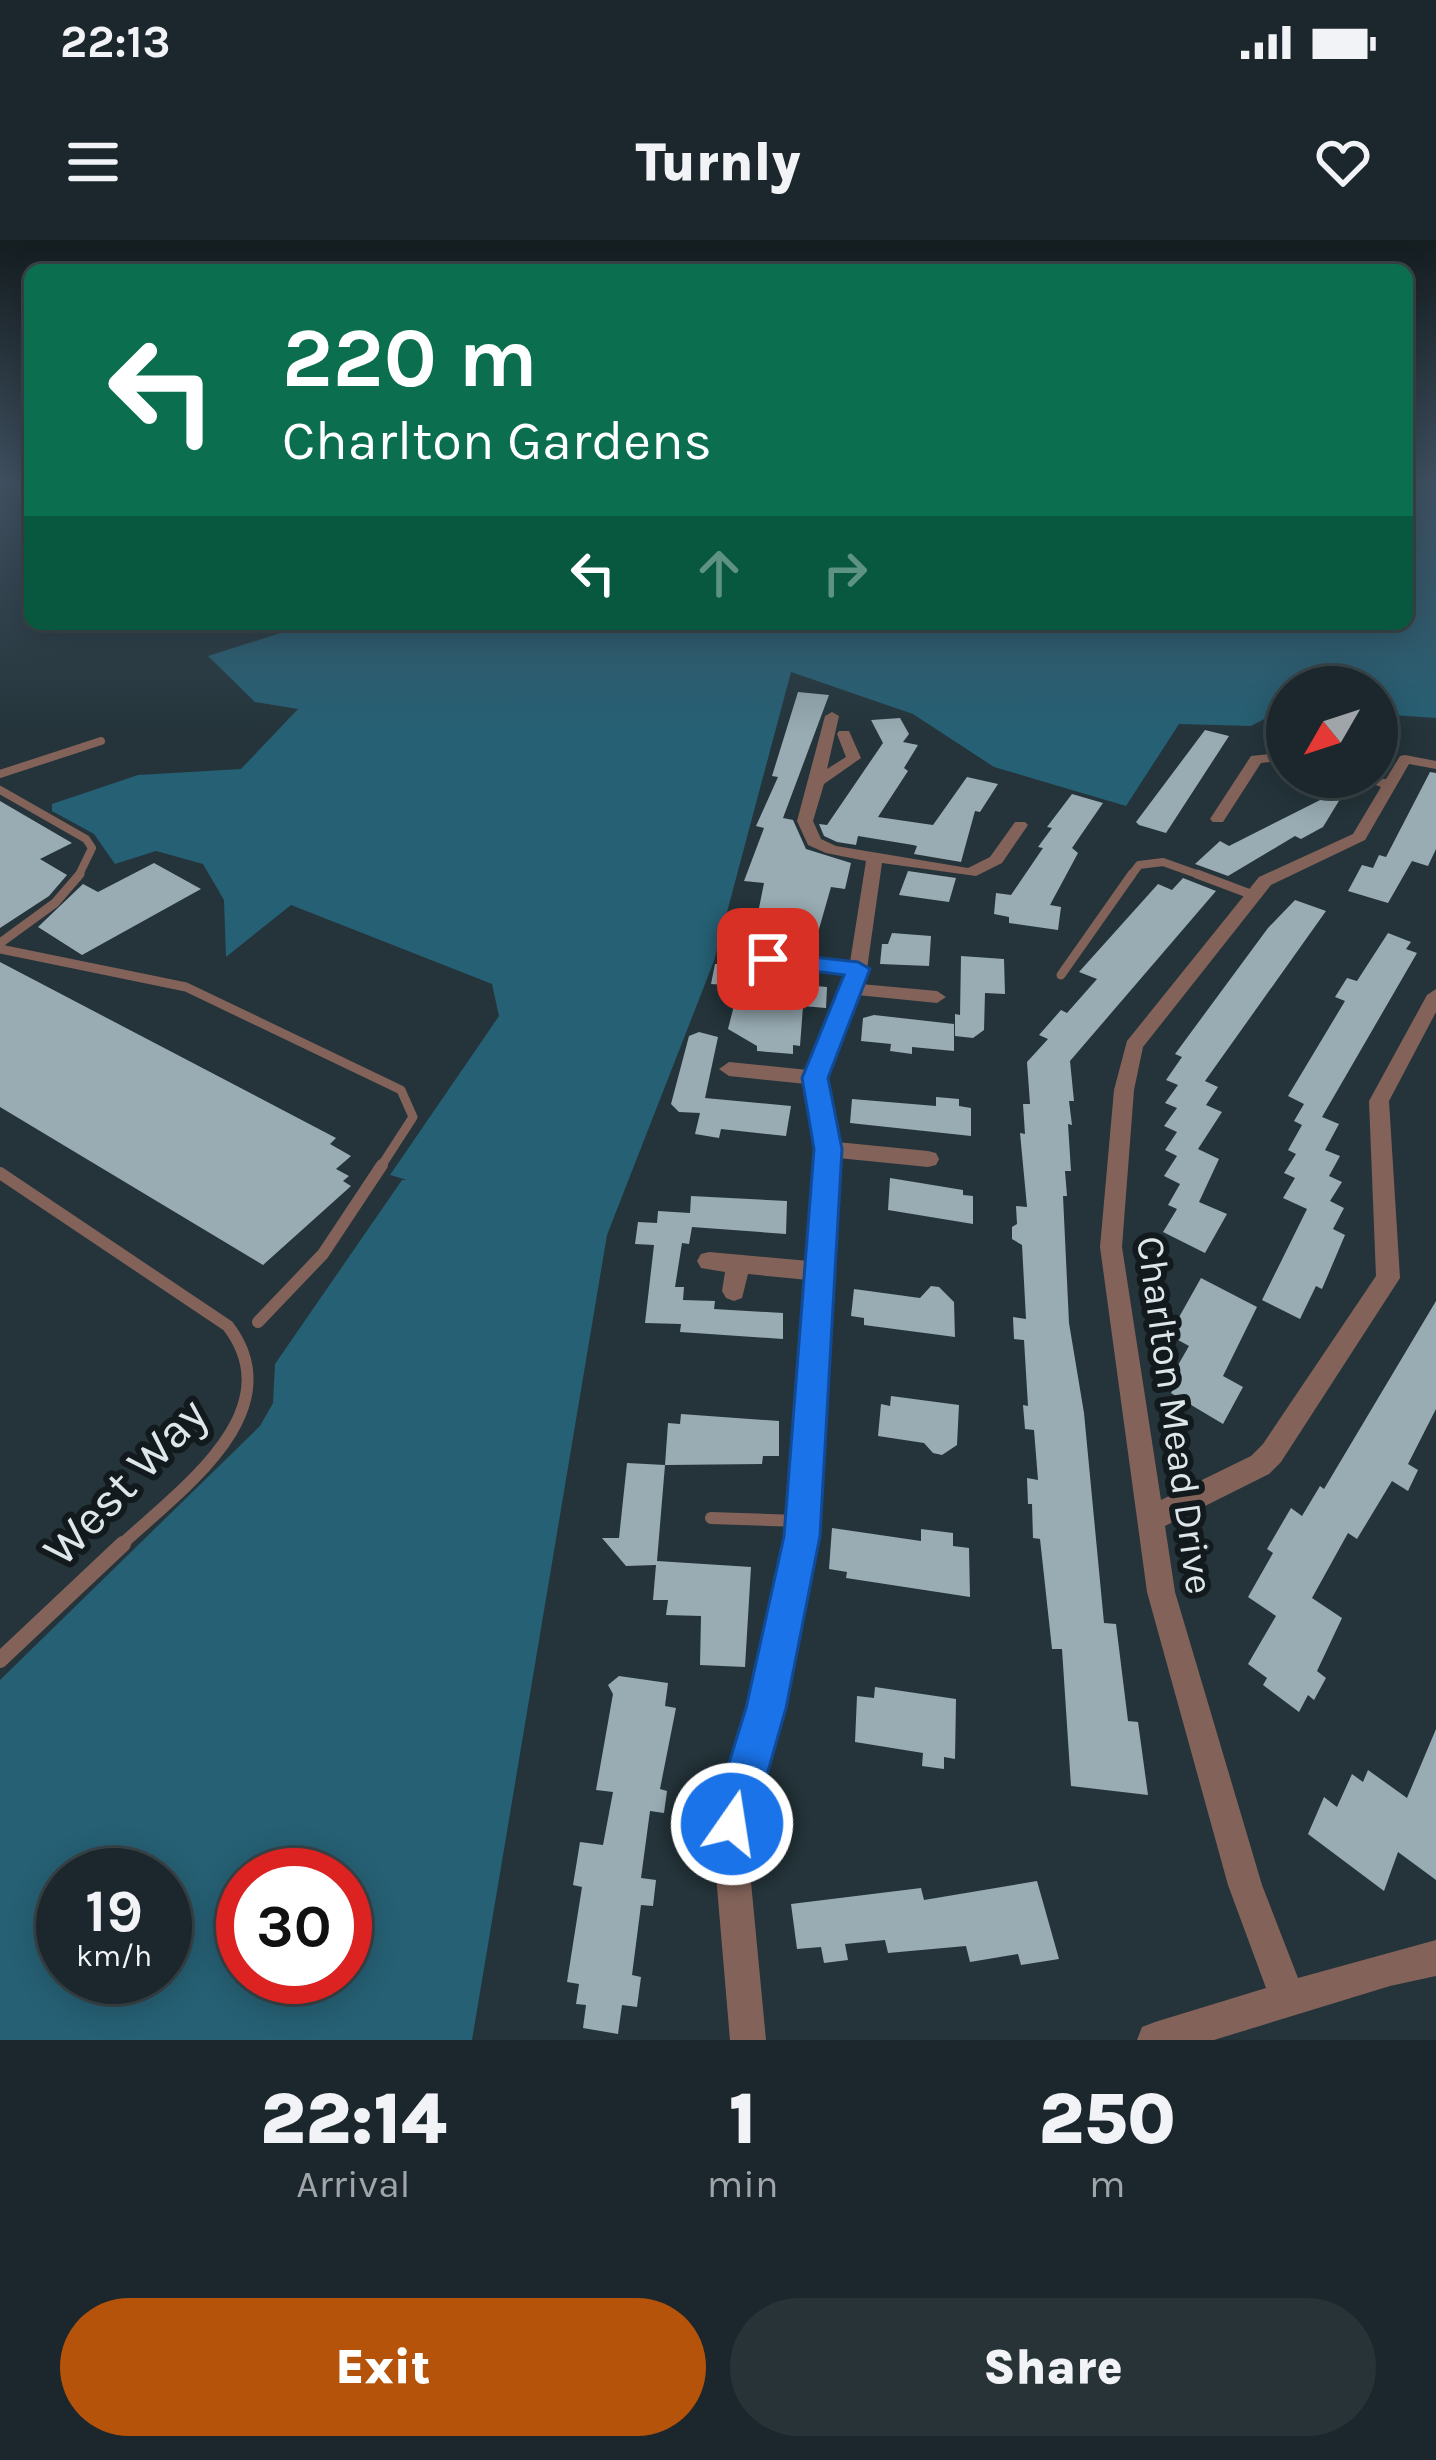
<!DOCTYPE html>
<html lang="en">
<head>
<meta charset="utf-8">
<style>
  body { margin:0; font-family:Karla,sans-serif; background:#283338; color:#f1f3f6; height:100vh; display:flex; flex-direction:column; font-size:45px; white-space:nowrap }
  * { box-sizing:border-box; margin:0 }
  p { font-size:39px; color:#a0a5a9 }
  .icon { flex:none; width:66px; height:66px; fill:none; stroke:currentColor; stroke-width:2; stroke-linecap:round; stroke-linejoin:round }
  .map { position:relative; height:1800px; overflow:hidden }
  .drawer { display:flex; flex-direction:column; background:#1b272c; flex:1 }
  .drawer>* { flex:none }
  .banner { position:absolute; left:24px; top:24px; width:1389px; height:366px; border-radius:18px; box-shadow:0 6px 30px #0003,0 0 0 3px #394448; background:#0b6e4f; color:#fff; overflow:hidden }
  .needle { width:78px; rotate:231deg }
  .fabs { position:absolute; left:1266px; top:426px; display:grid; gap:24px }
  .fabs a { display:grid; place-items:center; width:132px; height:132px; border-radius:50%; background:#1b272c; box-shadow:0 6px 30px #0003,0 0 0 3px #394448; font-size:60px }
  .speed { position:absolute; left:36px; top:1608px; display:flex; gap:24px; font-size:60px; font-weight:700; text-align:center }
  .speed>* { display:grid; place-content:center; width:156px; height:156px; border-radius:50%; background:#1b272c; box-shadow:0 6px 30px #0003,0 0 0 3px #394448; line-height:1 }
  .speed small { font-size:30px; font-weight:400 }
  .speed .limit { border:18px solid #d22; background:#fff; color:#111 }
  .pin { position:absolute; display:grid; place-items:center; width:102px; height:102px; color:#fff; margin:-51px; border-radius:24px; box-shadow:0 6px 18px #0006 }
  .me { position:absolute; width:132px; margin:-66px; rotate:13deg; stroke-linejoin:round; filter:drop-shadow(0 0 9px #0008) }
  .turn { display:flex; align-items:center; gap:42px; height:252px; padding:0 60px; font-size:54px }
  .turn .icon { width:156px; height:156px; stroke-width:2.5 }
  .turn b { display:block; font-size:84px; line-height:102px }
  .lanes { display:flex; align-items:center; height:114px; padding:0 60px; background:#0003; justify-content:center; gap:60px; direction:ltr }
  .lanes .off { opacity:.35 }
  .eta { display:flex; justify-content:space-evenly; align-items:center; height:204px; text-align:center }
  .eta b { font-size:72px; font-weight:800; line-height:84px }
  .button { display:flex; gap:24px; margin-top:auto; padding:24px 60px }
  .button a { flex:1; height:138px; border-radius:72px; background:#b45309; color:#fff; font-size:48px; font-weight:800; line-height:138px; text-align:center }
  .button a+a { background:#283338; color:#f1f3f6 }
  .status { display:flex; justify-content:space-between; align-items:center; height:84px; padding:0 60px; background:#1b272c; direction:ltr }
  .status svg { height:33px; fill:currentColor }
  header { display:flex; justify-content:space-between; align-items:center; height:156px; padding:0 60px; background:#1b272c; font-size:54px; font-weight:800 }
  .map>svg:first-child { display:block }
  .green { fill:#266074; fill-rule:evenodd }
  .building { fill:#99acb3 }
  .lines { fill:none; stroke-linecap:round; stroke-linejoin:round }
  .lane-far3 { stroke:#836359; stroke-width:8 }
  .lane-far2 { stroke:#836359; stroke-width:9 }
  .lane-far1 { stroke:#836359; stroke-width:12 }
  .lane { stroke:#836359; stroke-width:16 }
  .street { fill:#836359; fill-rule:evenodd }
  .route { fill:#1a73e8; stroke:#114b97; stroke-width:3 }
  .labels { text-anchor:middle; stroke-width:12; stroke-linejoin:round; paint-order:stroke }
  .street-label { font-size:39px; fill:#dde6ea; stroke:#131a1d }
  .near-street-label { font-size:48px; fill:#dde6ea; stroke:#131a1d }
</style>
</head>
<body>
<div class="status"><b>22:13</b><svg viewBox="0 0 49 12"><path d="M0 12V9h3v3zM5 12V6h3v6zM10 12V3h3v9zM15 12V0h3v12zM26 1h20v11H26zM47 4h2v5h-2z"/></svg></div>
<header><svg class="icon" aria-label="menu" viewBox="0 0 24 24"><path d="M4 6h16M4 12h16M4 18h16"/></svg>Turnly<svg class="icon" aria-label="heart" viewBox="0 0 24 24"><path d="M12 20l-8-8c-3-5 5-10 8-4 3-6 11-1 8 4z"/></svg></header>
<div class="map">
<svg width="1436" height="1800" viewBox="0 0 1436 1800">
  <rect width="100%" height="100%" fill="#24343a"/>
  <path class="green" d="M1407 243H1436V478L1377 474V447H1287V467L1251 486 1179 484 1126 566 994 527 913 474 791 432 714 721 607 995 472 1800H0V1440L260 1186 273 1163 275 1124 402 940H407L390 935 499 776 492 744 291 665 226 717 224 660 203 624 156 611 115 624 94 594 52 571V564L138 535 241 529 298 469 255 462 208 416 309 384H1407ZM165 1635V1737H63V1635ZM345 1635V1737H243V1635Z"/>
  <g class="building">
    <path d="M798 452 829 455 783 578 793 580 806 609 851 623 845 649 831 647 815 703 754 698 747 740 827 747 826 768 803 766 800 806 793 805V814L757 811V806L728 789 739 746 711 744 715 724H722L729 691 754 693 764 643 744 641 764 588 756 586 778 537 772 536Z"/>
    <path d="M900 478 909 494 903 502 918 505 904 528 908 531 878 577 933 585 967 537 998 544 980 572 975 571 961 622 914 614 917 606 913 605 858 596 856 605 837 602 824 596 819 584 827 585 883 503 871 480Z"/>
    <path d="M1205 490 1229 496 1166 593 1139 585 1136 582Z"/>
    <path d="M1430 532 1436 533V609L1428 626 1412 621 1388 663 1348 651 1362 625 1373 628 1379 615 1386 617Z"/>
    <path d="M1348 546 1323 587 1301 599 1295 596 1228 636 1195 624 1220 601 1229 606Z"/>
    <path d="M1072 554 1103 563 1072 608 1078 613 1050 665 1061 667 1058 690 1009 683V677L994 674 996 653 1011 655 1043 608 1038 607 1052 588 1047 587Z"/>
    <path d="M0 561 72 603 40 619 67 635 49 656 0 688Z"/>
    <path d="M154 623 201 649 82 715 38 687 83 644 98 652Z"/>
    <path d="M908 631 956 638 949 662 899 655Z"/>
    <path d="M1183 638 1216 651 1070 821 1074 861H1069L1072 885 1068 884 1071 931H1065L1067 956H1063L1069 1083 1084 1173 1104 1383 1116 1384 1128 1481 1138 1482 1148 1555 1071 1546 1062 1409H1052L1040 1299 1033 1298 1032 1264H1028L1027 1238 1038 1240 1034 1190 1025 1189 1023 1165 1028 1166 1024 1100 1014 1099 1013 1077 1026 1079 1022 1005 1012 999V987L1017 984 1016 966 1027 967 1020 893 1025 894 1023 864H1030L1027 822 1048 799 1039 795 1061 770 1067 773 1097 739 1079 732 1158 644 1172 650Z"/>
    <path d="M1295 660 1326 671 1205 841 1218 847 1206 865 1222 872 1198 909 1219 919 1199 962 1227 974 1205 1013 1163 992 1177 969 1168 965 1180 944 1164 936 1177 916 1165 910 1177 892 1164 886 1177 868 1165 863 1178 845 1166 840 1182 817 1175 814 1268 688Z"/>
    <path d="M892 693 931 696 929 726 880 724 882 704H888Z"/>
    <path d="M1388 693 1411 702 1406 709 1417 713 1322 877 1339 884 1325 910 1340 916 1329 936 1342 942 1330 961 1344 968 1333 989 1345 995 1322 1049 1316 1046 1300 1079 1262 1060 1307 969 1283 958 1295 938 1284 933 1296 914 1288 910 1302 885 1294 881 1304 864 1288 856 1345 761 1335 757 1347 738 1357 741Z"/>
    <path d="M961 716 1004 719 1005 754 985 753 984 790 973 798 955 796V774L960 775Z"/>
    <path d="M0 722 336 898 330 904 351 916 336 929 349 936 343 941 351 946 263 1025 0 867Z"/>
    <path d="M874 775 954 784V811L912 807V814L890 811 891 804 861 801 863 778Z"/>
    <path d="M699 792 718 797 705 858 791 866 786 896 721 889 719 898 695 894 700 873 679 872 671 864 689 796Z"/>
    <path d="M936 857 959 859V866L971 868V896L850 883 852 859 936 866Z"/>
    <path d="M890 938 963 950V955L973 956V984L888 970Z"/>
    <path d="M691 956 787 961 786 994 692 987 689 1004 682 1003 675 1047H684L683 1060 715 1061 714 1069 783 1073V1099L680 1092 681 1084 645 1083 654 1005 635 1004 638 982 657 983 658 971 690 973Z"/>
    <path d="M1201 1038 1257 1067 1223 1136 1243 1147 1223 1184 1171 1153 1181 1136 1174 1132 1189 1106 1169 1095Z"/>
    <path d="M931 1046 939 1047 954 1062 955 1097 864 1085V1078L851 1076 854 1049 920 1058Z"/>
    <path d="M1436 1061V1169L1408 1224 1418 1230 1408 1251 1392 1241 1357 1299 1348 1293 1312 1358 1342 1378 1317 1431 1326 1438 1314 1460 1308 1455 1299 1472 1263 1445 1267 1438 1248 1424 1276 1376 1248 1357 1273 1313 1267 1309 1291 1268 1302 1276 1320 1246 1324 1249Z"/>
    <path d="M891 1156 959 1165 957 1205 942 1215 933 1213 924 1203 878 1196 881 1164 890 1166Z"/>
    <path d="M681 1174 779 1181V1216H763L762 1224 665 1225 668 1183 680 1184Z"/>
    <path d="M627 1223 665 1225 657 1321 751 1327 745 1427 700 1425 701 1376 666 1375 668 1360H653L656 1325 626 1326 602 1298H619Z"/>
    <path d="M832 1288 921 1301V1289L953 1293V1306L969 1308 970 1357 846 1338 847 1332 829 1329Z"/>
    <path d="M619 1436 668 1443 665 1466 676 1468 660 1549 667 1551 664 1573 650 1571 641 1638 656 1640 653 1666 641 1665 632 1735 641 1737 637 1767 622 1765 618 1794 583 1788 586 1765 576 1764 579 1744 567 1742 582 1647 573 1645 580 1602 603 1605 613 1552 596 1550 613 1454 608 1445Z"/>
    <path d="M875 1447 956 1459 955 1519 944 1517V1529L922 1526 923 1513 855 1502 857 1456 874 1458Z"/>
    <path d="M1436 1489V1640L1398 1612 1384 1651 1308 1594 1324 1557 1337 1567 1352 1534 1363 1542 1368 1530 1407 1558Z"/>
    <path d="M1037 1641 1059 1719 1021 1725 1018 1714 970 1722 966 1706 888 1713 885 1700 845 1704 848 1720 824 1723 821 1707 797 1709 791 1664 921 1648 924 1660Z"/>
  </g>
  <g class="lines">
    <g class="lane-far3">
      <path d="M0 534 101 501"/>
      <path d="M0 550 86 599 92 608 78 637"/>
      <path d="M1130 637 1139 625 1163 622 1205 637"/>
    </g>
    <g class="lane-far2">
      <path d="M1197 634 1253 655"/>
      <path d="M0 703 55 663 80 634"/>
      <path d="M0 709 186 747 401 850 413 877 380 928"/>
      <path d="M1061 735 1132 634"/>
    </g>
    <g class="lane-far1">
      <path d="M0 933 228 1086C294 1173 177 1252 119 1307"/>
      <path d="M258 1082 323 1014 382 925"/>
      <path d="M711 1278 799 1281"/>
    </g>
    <path class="lane" d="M0 1420 123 1304"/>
    <g class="street">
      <path d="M832 472 839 476 827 529 846 517 837 494 839 491H849L861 518 824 544 813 581 821 599 836 606 968 628 990 617 1015 582H1025L1028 585 1002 623 976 636 882 623 867 729 861 744 937 751 946 757 937 763 857 755 825 838 837 902 928 911 936 913 939 919 936 925 928 927 838 918 816 1296 781 1468 756 1544 747 1600 766 1800H730L713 1600 724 1544 751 1468 788 1296 808 1040 748 1034 742 1058 734 1061 726 1058 722 1051 725 1032 701 1028 697 1021 701 1014 709 1012 809 1021 817 909 806 844 729 836 719 829 729 822 808 830 847 733 768 725 759 719 768 713 850 722 866 621 826 613 808 605 797 581 825 476Z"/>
      <path d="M1287 512V520L1261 523 1223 582H1213L1210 579 1251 516Z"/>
      <path d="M1405 515 1436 521V529L1409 524 1365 600 1271 645 1143 807 1134 850 1122 1007 1161 1260 1251 1216 1263 1204 1376 1036 1369 861 1427 755 1436 749V772L1389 861 1400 1038 1281 1222 1269 1234 1165 1286 1175 1352 1262 1645 1298 1738 1436 1700V1736L1390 1746 1214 1800H1137L1142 1787 1155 1782 1266 1748 1228 1645 1147 1352 1100 1007 1114 850 1127 801 1259 637 1353 594 1381 547 1354 537 1386 539 1400 516Z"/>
    </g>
  </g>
  <linearGradient id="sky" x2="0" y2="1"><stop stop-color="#141d20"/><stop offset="0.49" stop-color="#3f5060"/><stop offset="1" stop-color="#3f5060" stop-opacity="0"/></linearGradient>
  <rect width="1436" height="495" fill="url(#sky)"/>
  <path class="route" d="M768 712 858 722 870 729 828 838 842 909 820 1296 786 1468 753 1584 747 1599 732 1605 717 1599 710 1584 746 1468 784 1296 814 909 802 838 844 735 760 724V714Z"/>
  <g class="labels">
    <g class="street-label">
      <text transform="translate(1176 1175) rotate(82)" y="14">Charlton Mead Drive</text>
    </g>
    <g class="near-street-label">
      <text transform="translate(124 1241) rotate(-46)" y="17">West Way</text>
    </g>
  </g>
</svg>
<div class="fabs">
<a><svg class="needle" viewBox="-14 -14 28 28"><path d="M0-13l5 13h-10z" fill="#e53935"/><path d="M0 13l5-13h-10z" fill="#a0a5a9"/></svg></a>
</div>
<div class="speed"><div>19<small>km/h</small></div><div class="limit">30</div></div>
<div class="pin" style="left:768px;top:719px;background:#d93025"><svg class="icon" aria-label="arrive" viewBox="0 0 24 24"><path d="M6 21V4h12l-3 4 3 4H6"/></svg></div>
<svg class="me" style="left:732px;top:1584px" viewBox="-20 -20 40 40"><circle r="17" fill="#1a73e8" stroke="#fff" stroke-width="3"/><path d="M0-11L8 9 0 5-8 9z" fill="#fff"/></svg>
<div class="banner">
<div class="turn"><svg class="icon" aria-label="left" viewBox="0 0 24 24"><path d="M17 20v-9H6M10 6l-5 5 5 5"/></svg><div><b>220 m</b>Charlton Gardens</div></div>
<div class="lanes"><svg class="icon" aria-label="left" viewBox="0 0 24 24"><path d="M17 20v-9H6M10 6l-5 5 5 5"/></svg><svg class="icon off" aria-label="ahead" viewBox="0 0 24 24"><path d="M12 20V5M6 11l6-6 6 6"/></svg><svg class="icon off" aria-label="right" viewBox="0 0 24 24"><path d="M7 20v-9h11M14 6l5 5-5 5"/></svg></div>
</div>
</div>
<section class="drawer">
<div class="eta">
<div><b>22:14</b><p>Arrival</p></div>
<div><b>1</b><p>min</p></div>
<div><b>250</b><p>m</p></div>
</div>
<div class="button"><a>Exit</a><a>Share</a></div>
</section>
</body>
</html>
